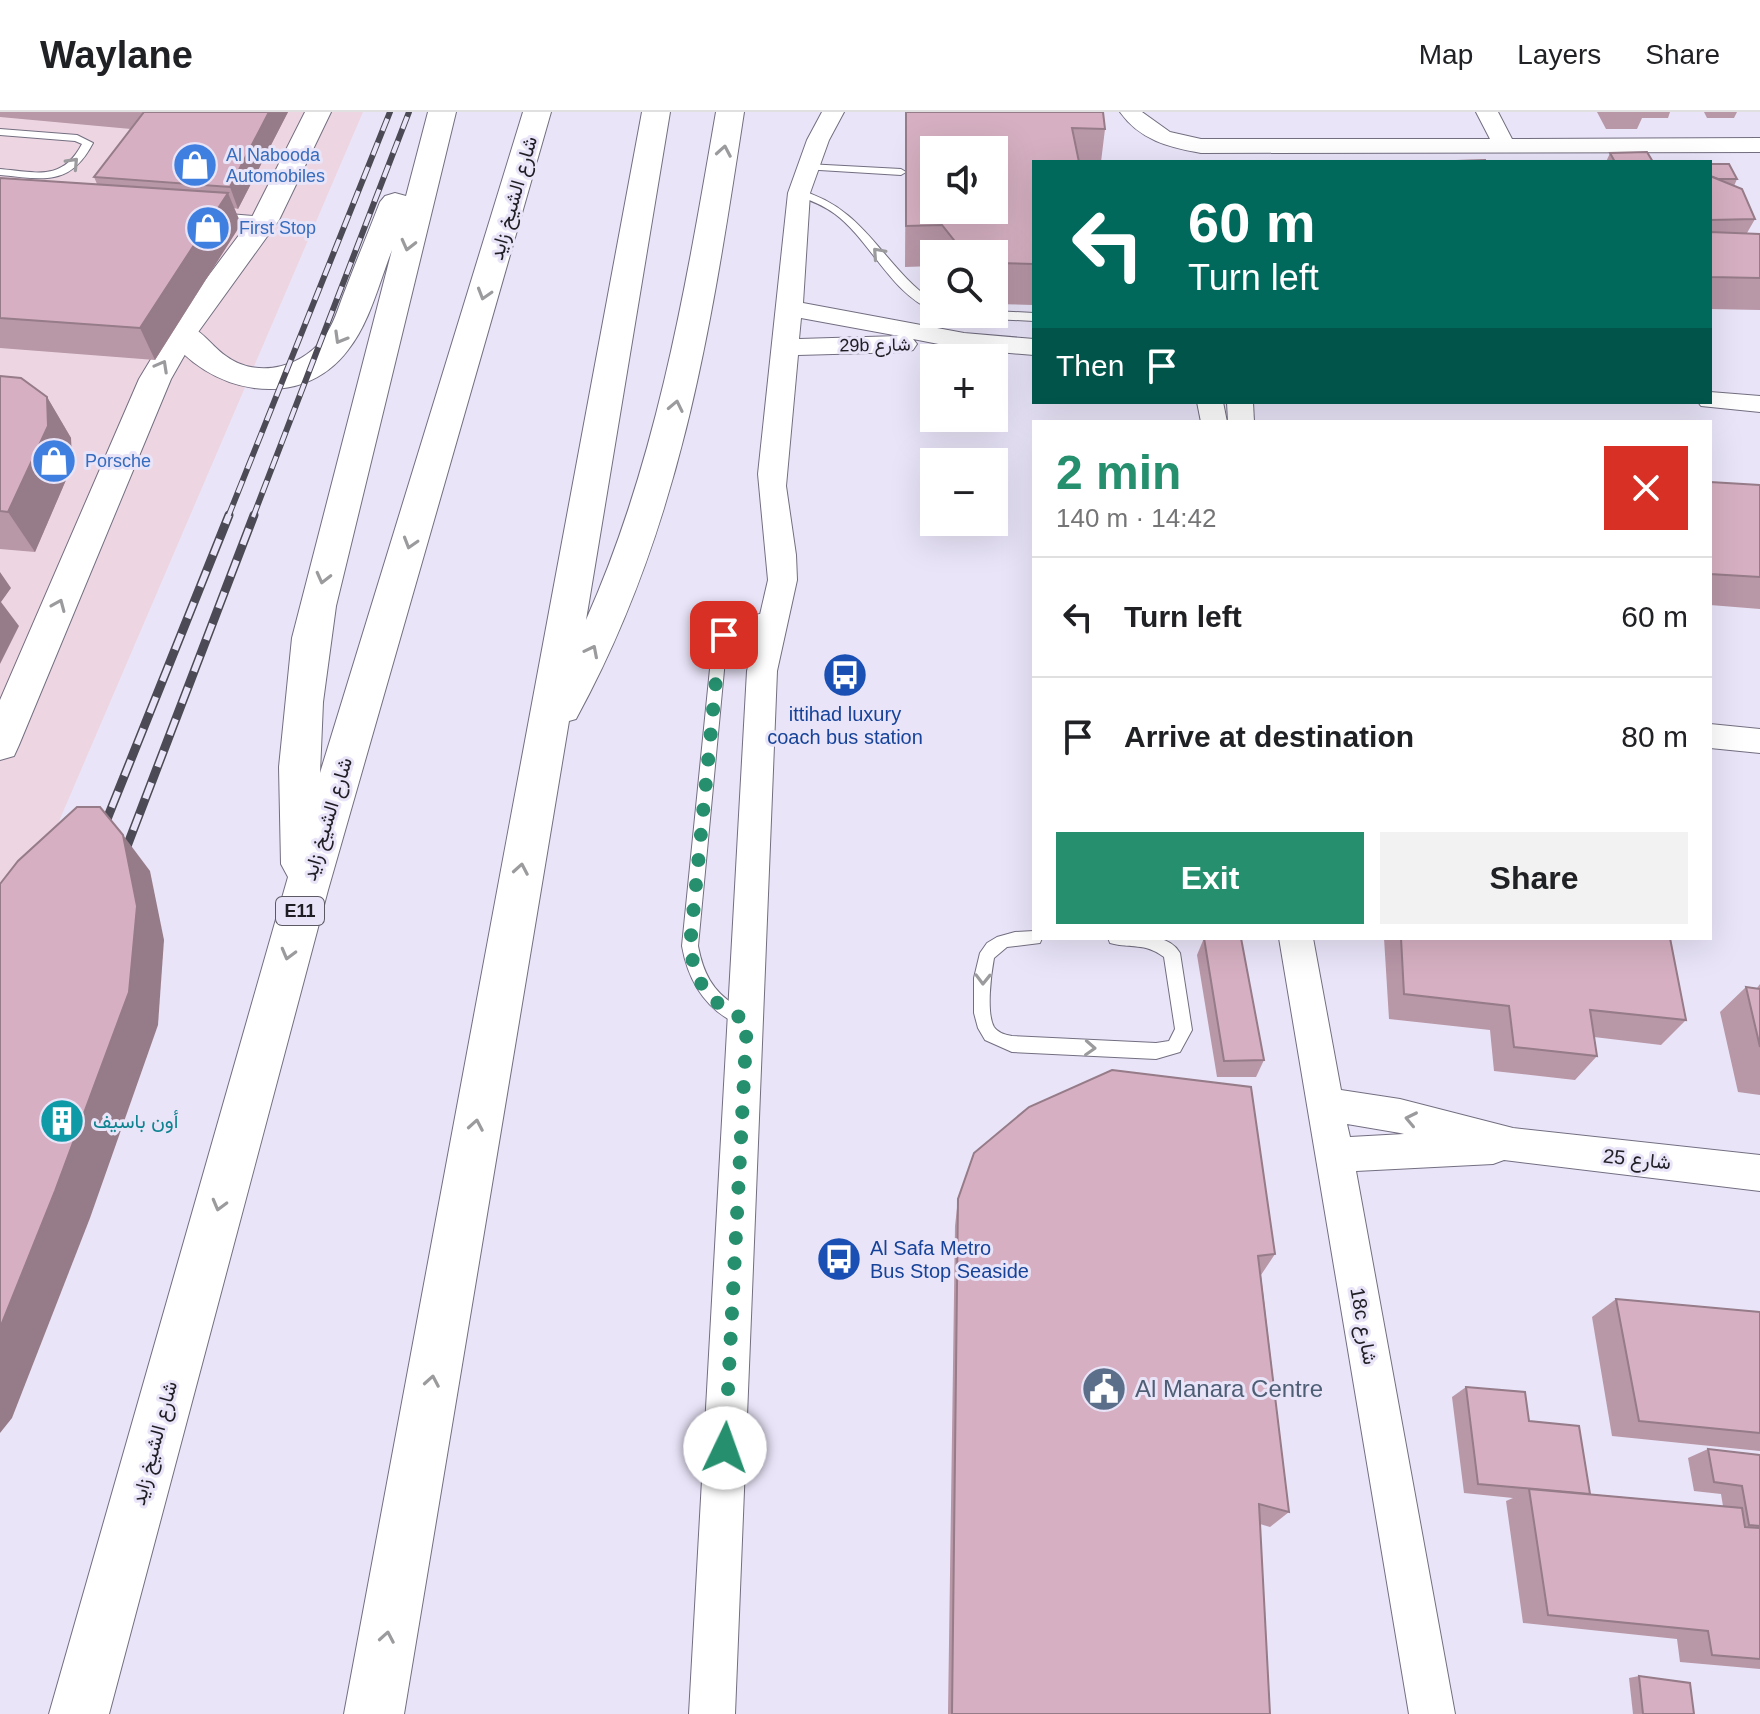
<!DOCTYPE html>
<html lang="en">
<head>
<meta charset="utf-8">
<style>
  body { margin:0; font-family:Arial,Vazirmatn,sans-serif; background:#f2f2f2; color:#202124; height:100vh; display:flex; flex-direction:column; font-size:30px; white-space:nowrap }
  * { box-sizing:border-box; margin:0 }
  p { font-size:26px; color:#757577 }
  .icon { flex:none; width:44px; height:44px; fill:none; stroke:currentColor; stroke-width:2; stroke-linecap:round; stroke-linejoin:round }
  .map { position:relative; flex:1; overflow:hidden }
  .sheet { position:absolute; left:1032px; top:308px; width:680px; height:520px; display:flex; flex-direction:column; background:#fff; border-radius:0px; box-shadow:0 8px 32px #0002 }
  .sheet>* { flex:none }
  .hud { position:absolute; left:1032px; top:48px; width:680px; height:244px; border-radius:0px; box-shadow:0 8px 32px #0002; background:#00695c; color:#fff; overflow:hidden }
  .buttons { position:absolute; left:920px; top:24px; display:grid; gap:16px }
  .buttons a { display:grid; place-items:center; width:88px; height:88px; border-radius:0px; background:#fff; box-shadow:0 8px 32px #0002; font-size:40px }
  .pin { position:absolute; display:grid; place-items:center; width:68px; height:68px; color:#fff; margin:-34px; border-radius:16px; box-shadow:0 4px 12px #0006 }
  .me { position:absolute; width:88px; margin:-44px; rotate:3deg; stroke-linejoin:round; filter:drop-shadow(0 0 6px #0008) }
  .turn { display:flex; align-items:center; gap:28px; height:168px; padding:0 24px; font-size:36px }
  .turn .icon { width:104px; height:104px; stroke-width:2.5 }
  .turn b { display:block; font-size:56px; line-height:68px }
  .then { display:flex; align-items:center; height:76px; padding:0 24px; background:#0003; gap:16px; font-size:30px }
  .round { display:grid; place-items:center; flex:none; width:84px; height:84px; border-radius:0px; background:#f2f2f2 }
  .overview { display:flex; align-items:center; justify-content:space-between; height:136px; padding:0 24px }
  h1 { font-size:48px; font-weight:700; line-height:60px; color:#258f6e }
  .primary-button { display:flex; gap:16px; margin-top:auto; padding:16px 24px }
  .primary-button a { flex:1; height:92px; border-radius:0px; background:#258f6e; color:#fff; font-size:32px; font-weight:700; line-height:92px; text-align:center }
  .primary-button a+a { background:#f2f2f2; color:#202124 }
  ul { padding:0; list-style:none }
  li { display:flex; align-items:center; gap:24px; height:120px; padding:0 24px; border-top:2px solid #e0e0e0 }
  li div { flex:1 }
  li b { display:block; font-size:30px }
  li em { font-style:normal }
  header { display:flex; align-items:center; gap:48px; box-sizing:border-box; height:112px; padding:0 40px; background:#fff; border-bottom:2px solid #e0e0e0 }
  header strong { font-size:38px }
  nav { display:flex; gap:44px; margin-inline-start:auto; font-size:28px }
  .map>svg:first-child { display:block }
  .industrial { fill:#edd6e2 }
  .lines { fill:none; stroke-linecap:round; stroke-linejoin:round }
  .service-casing { stroke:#736e80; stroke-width:2 }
  .minor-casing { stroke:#736e80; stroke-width:2 }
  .tertiary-casing { stroke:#736e80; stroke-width:2 }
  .motorway-casing { stroke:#736e80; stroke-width:2 }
  .service { fill:#fff; fill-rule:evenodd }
  .minor { fill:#fff; fill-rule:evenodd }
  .tertiary { fill:#fff; fill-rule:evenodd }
  .motorway { fill:#fff; fill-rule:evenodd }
  .rail-far1-casing { stroke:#4c4a54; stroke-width:6 }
  .rail-casing { stroke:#4c4a54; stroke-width:9 }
  .rail-far1 { stroke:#e9e4f8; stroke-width:4; stroke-dasharray:13; stroke-linecap:butt }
  .rail { stroke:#e9e4f8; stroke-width:6; stroke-dasharray:17; stroke-linecap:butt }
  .wall { fill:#b897a7 }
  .shaded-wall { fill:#967b88 }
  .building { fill:#d6b0c2; stroke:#967b88; stroke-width:2; fill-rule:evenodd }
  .oneway { stroke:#9b9a9d }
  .route { stroke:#258f6e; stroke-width:14; stroke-dasharray:0 25.2 }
  .labels { text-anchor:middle; stroke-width:6; stroke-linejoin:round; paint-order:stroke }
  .far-shop-label { font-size:18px; fill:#366cbe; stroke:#e9e4f8; text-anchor:start }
  .far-street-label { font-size:18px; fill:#201e25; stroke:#e9e4f8 }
  .shield { fill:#e9e4f8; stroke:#5c5964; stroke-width:2 }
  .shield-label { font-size:18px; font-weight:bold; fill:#201e25 }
  .street-label { font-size:20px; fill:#201e25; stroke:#e9e4f8 }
  .transit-label { font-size:20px; fill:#164399; stroke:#e9e4f8 }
  .culture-label { font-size:20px; fill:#0d838f; stroke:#e9e4f8; text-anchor:start }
  .near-service-label { font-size:24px; fill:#4e5e75; stroke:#e9e4f8; text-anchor:start }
</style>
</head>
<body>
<header>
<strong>Waylane</strong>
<nav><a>Map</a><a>Layers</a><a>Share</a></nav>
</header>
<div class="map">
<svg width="1760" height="1602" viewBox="0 0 1760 1602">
  <rect width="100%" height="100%" fill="#e9e4f8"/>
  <path class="industrial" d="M0 0H363L48 735 0 802Z"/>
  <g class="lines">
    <g class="service-casing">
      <g id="service">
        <path d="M0 17 77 23 93 31C70 75 43 67 0 63V57C36 60 62 70 82 32L75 29 0 23Z"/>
        <path d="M807 52 901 57 906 60 901 63 803 57V53Z"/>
        <path d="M799 78C866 96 881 153 934 190V199C891 182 871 129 835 102 823 93 810 88 795 83V79Z"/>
        <path d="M217 101 265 105 270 108 265 111 213 106 212 104Z"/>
        <path d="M994 199 1034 201V209L973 206 967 202H994Z"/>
        <path d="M776 500 783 505 781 509C757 514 738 513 726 537L698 834C703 860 712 879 735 893 743 899 751 901 755 909L753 914 747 916C709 902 689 873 682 834L712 537C726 510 746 502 776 500Z"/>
        <path d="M1034 819V826H1042L1040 831 1007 835 994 846C991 862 986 901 994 915 998 921 1006 923 1012 924L1156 931 1169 929 1175 917 1164 845C1144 830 1132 837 1110 831L1108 826C1131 826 1167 818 1180 841L1192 918 1180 940 1156 947 1012 940 985 928 978 916 974 901V866L980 841 987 831 997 825 1015 820Z"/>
      </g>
    </g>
    <g class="minor-casing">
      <g id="minor">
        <path d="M822 0H844L829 28 810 81 803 191 964 221 1034 227V243L964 237 913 227 917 232 913 238 904 240 798 243 786 374 796 443 797 468 777 559 735 1602H689L747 559 768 468 758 362 788 81 807 28ZM801 206 899 224 799 227Z"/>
        <path d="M1120 0H1142L1170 20 1201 27H1490L1476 0H1498L1512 27 1760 26V40L1201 41C1168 35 1140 28 1120 0Z"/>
        <path d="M1710 280 1760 284V300L1701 294 1698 290H1710Z"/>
        <path d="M1197 290H1223L1227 310H1201Z"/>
        <path d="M1227 290H1253L1254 310H1228Z"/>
        <path d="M1710 612 1760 617V641L1710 636Z"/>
        <path d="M1279 826H1313L1341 978 1400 987 1513 1016 1760 1043V1079L1504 1048 1493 1052 1356 1059 1455 1602H1409ZM1347 1012 1400 1021 1404 1022 1350 1025Z"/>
      </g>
    </g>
    <g class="tertiary-casing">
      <path id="tertiary" d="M305 0H331L279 108 196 223 171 267 19 633 14 644 0 648V588L139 267 171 214 251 107Z"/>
    </g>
    <g class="motorway-casing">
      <g id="motorway">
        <path d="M428 0H456L336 494 323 590 320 661 523 0H551L328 778 109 1602H49L288 765 281 752 279 655 292 526 392 138C379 171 370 210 348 238 300 302 206 281 166 221L171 214C197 207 206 230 226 244 258 268 306 255 327 221 336 207 340 190 346 176 357 147 369 119 380 90L385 84 395 81 406 84Z"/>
        <path d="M642 0H670L586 508C658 346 686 173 716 0H744C711 215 682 413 576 607L569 609 404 1602H344Z"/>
      </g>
    </g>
    <use href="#service" class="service"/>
    <use href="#minor" class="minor"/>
    <use href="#tertiary" class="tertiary"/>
    <use href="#motorway" class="motorway"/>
    <g class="rail-far1-casing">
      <g id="rail-far1">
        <path d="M228 405 390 0"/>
        <path d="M253 405 409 0"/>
      </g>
    </g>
    <g class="rail-casing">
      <g id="rail">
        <path d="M99 727 229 403"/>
        <path d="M121 750 254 403"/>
      </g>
    </g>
    <use href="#rail-far1" class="rail-far1"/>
    <use href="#rail" class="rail"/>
  </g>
  <g class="wall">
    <path d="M0 0H288L238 97 234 96 241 112 155 248 0 236V66L97 72 94 65 131 17 0 5Z"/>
    <path d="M906 0 1105 17 1101 50H1034V193L994 192V142H934V154L905 155Z"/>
    <path d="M1597 0H1670L1668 6H1642L1637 17H1606Z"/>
    <path d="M1704 0H1737L1734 6H1707Z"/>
    <path d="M1610 41 1653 50H1606Z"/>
    <path d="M1710 52 1737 67 1734 74 1755 107 1747 121 1760 122V198L1710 197Z"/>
    <path d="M0 264 47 285 71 326 72 354 35 440 0 437Z"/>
    <path d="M1710 370 1760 373V497L1710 493Z"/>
    <path d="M1204 826 1264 948 1256 965H1217L1197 843Z"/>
    <path d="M1384 826H1670L1686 908 1661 933 1594 925 1597 944 1575 968 1494 959 1490 918 1389 907Z"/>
    <path d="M1760 872V983L1738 980 1720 900 1746 875 1757 876Z"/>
    <path d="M958 1087 1275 1142 1261 1163 1289 1400 1270 1415 1260 1412 1270 1602H948L955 1114Z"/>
    <path d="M1616 1187 1760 1200V1339L1612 1324 1592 1205Z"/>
    <path d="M1466 1275 1529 1309 1590 1382 1723 1394 1721 1382 1694 1379 1688 1346 1708 1337 1760 1343V1557L1680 1550 1677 1527 1523 1511 1506 1389 1513 1386 1464 1381 1452 1285Z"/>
    <path d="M1639 1564 1694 1602H1633L1629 1566Z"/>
  </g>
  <g class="shaded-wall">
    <path d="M269 0H288L238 97 230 75Z"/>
    <path d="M228 81 241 112 155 248 140 216Z"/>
    <path d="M47 285 71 326 72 354 35 440 8 400Z"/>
    <path d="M0 460 11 476 1 490 19 514 0 552Z"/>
    <path d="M123 723 150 759 164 828 158 913 90 1106 12 1306 0 1321V1216Z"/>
  </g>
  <g class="building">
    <path d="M144 0H269L230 75 94 65Z"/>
    <path d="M906 0H1103L1105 17 1072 16 1079 50H1034V152L994 151V142H965L942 113 906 114ZM934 38H994V98H934Z"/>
    <path d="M1647 40 1653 50H1615L1610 41Z"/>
    <path d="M1485 48V50H1426Z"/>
    <path d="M1710 52H1729L1737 67H1718L1710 64Z"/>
    <path d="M1710 64 1742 77 1755 107 1710 108Z"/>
    <path d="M0 66 228 81 140 216 0 206Z"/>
    <path d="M1710 120 1760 122V166L1710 165Z"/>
    <path d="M0 264 21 266 47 285 48 314 8 400 0 399Z"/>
    <path d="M1710 370 1760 373V465L1710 462Z"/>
    <path d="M77 695H100L123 723 137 794 129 880 55 1079 0 1216V772L18 749Z"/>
    <path d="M1204 826H1241L1264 948 1224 949Z"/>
    <path d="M1401 826H1670L1686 908 1590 898 1597 944 1514 935 1509 894 1404 882Z"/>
    <path d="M1746 875 1760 877V935Z"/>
    <path d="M1112 958 1251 975 1275 1142 1258 1144 1289 1400 1259 1392 1270 1602H952L958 1087 974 1041 1029 995Z"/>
    <path d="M1616 1187 1760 1200V1321L1639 1309Z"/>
    <path d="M1466 1275 1525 1280 1529 1309 1579 1314 1590 1382 1478 1372Z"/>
    <path d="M1708 1337 1760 1343V1414L1749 1413 1742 1374 1714 1370Z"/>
    <path d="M1529 1377 1742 1396 1745 1415 1760 1416V1547L1712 1543 1708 1519 1548 1503Z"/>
    <path d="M1639 1564 1690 1571 1694 1602H1643Z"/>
  </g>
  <defs><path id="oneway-chevron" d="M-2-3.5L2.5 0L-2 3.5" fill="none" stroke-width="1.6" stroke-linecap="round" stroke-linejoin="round" transform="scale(2)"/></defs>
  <g class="oneway">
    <use href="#oneway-chevron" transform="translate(724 39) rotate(-80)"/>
    <use href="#oneway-chevron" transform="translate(73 51) rotate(-47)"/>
    <use href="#oneway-chevron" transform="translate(408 133) rotate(104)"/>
    <use href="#oneway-chevron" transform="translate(878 141) rotate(-132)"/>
    <use href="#oneway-chevron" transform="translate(484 182) rotate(107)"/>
    <use href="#oneway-chevron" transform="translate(340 226) rotate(120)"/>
    <use href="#oneway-chevron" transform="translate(162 254) rotate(-61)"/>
    <use href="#oneway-chevron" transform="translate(676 294) rotate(-78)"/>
    <use href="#oneway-chevron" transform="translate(410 431) rotate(107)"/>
    <use href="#oneway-chevron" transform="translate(323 466) rotate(104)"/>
    <use href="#oneway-chevron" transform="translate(59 493) rotate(-67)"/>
    <use href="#oneway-chevron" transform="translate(592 539) rotate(-63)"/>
    <use href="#oneway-chevron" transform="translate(521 757) rotate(-80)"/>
    <use href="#oneway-chevron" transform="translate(288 842) rotate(105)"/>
    <use href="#oneway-chevron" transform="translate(983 867) rotate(91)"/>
    <use href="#oneway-chevron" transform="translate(1090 936) rotate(3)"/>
    <use href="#oneway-chevron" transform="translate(1411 1007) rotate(-168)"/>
    <use href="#oneway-chevron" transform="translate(476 1013) rotate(-80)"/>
    <use href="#oneway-chevron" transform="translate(219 1093) rotate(105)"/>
    <use href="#oneway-chevron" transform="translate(432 1269) rotate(-80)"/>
    <use href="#oneway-chevron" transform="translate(387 1525) rotate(-80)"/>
  </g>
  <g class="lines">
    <path class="route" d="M724 523 719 537 690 834C696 876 711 891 747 909L725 1336"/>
  </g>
  <defs>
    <g id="shop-disc" transform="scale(2.3)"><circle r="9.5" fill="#3f7fe0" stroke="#e9e4f8"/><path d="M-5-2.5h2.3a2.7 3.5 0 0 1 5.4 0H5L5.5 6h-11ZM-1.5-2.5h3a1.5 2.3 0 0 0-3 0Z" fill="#fff"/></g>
    <g id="bus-disc" transform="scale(2.3)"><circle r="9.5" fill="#1a4fb4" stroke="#e9e4f8"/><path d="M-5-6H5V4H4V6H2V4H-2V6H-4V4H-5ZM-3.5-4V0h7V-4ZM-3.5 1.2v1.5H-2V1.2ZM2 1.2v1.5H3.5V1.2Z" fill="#fff"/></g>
    <g id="building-disc" transform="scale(2.3)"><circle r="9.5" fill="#0f9aa8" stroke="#e9e4f8"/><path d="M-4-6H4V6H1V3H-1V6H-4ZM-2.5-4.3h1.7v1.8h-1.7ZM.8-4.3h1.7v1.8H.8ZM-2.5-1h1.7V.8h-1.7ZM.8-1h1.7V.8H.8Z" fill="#fff"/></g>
    <g id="civic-disc" transform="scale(2.3)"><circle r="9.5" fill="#5c6f8a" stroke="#e9e4f8"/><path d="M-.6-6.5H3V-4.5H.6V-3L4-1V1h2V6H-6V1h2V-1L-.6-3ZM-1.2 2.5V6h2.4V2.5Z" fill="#fff"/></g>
  </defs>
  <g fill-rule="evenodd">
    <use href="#shop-disc" x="195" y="53"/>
    <use href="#shop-disc" x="208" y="116"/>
    <use href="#shop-disc" x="54" y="349"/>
    <use href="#bus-disc" x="845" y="563"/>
    <use href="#building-disc" x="62" y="1009"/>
    <use href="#bus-disc" x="839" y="1147"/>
    <use href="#civic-disc" x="1104" y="1277"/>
  </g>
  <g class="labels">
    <g class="far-shop-label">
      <text x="226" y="49">Al Nabooda<tspan x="226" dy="21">Automobiles</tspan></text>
      <text x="239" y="122">First Stop</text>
      <text x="85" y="355">Porsche</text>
    </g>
    <g class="far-street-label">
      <text transform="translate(875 233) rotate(-1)" y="6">29b شارع</text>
    </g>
    <rect class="shield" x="276" y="785" width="48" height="28" rx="6"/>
    <g class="shield-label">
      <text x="300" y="805">E11</text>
    </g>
    <g class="street-label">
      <text transform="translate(513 86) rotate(-74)" y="7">شارع الشيخ زايد</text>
      <text transform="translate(327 707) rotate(-73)" y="7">شارع الشيخ زايد</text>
      <text transform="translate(1637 1047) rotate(6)" y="7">شارع 25</text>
      <text transform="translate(1364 1214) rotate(80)" y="7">18c شارع</text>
      <text transform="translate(154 1331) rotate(-75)" y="7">شارع الشيخ زايد</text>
    </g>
    <g class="transit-label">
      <text x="845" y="609">ittihad luxury<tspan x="845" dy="23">coach bus station</tspan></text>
      <text x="870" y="1143" text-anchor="start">Al Safa Metro<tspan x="870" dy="23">Bus Stop Seaside</tspan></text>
    </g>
    <g class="culture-label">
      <text x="93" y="1016">أون باسيف</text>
    </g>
    <g class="near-service-label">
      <text x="1135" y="1285">Al Manara Centre</text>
    </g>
  </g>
</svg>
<div class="buttons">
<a><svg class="icon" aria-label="sound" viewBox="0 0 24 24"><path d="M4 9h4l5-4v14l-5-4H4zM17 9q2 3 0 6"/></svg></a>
<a><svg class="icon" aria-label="search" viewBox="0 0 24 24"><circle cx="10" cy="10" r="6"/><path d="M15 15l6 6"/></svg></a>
<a>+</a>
<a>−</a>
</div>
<div class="pin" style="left:724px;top:523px;background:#d93025"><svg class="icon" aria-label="arrive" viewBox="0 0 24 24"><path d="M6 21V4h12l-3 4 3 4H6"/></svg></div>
<svg class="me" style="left:725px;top:1336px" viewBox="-20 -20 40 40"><circle r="19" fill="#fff"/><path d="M0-13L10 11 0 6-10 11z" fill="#258f6e"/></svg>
<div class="hud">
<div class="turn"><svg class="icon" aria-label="left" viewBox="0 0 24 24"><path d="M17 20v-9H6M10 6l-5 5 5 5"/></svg><div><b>60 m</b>Turn left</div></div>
<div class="then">Then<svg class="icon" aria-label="arrive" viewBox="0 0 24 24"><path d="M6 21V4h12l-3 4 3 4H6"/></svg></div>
</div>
<section class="sheet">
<div class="overview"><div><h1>2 min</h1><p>140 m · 14:42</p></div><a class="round" style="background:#d93025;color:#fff"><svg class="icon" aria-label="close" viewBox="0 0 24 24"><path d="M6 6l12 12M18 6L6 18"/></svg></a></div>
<ul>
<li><svg class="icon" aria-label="left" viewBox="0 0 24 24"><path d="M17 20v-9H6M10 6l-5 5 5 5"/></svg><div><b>Turn left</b></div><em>60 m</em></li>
<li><svg class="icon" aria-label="arrive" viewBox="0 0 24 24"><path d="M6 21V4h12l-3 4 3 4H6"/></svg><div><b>Arrive at destination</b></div><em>80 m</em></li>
</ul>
<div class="primary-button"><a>Exit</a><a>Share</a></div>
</section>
</div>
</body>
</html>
